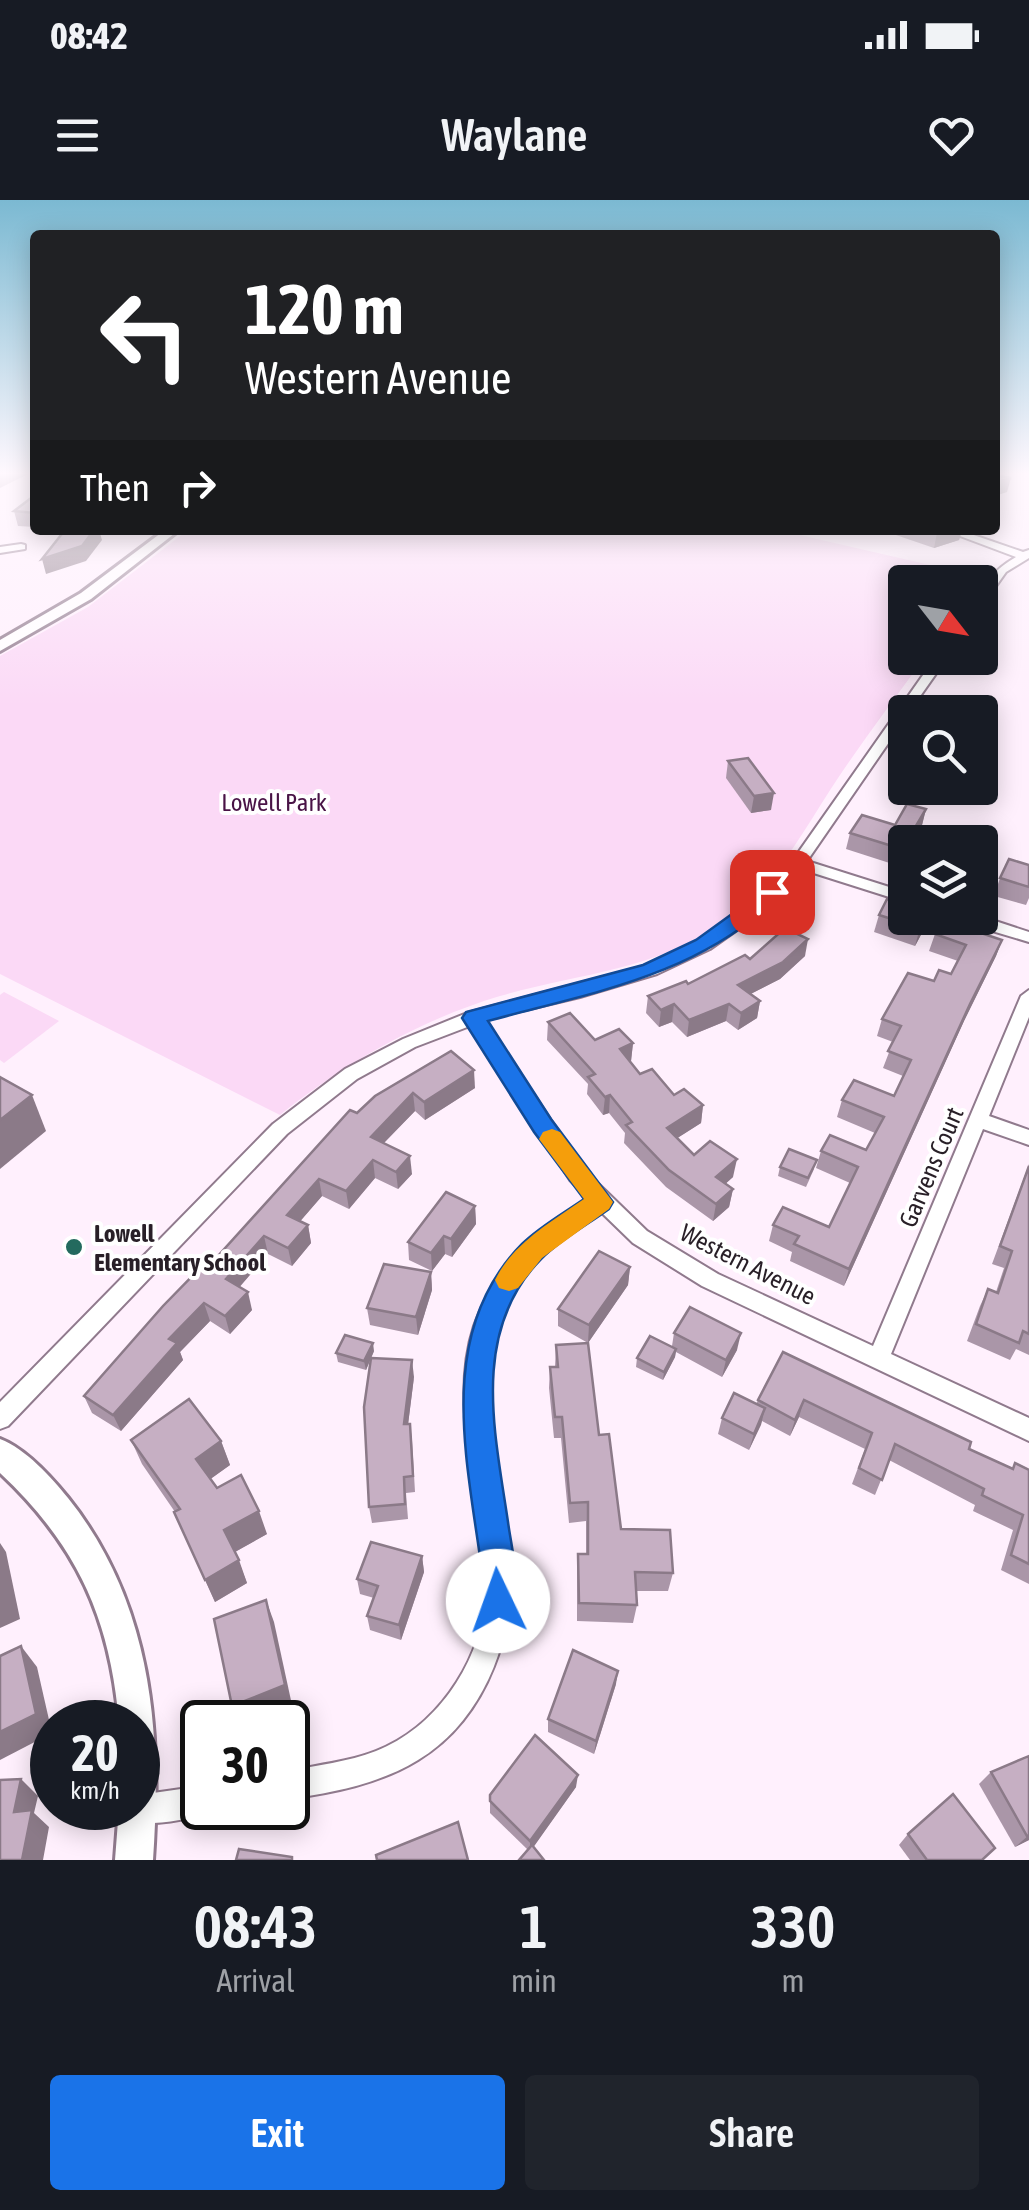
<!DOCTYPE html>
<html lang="en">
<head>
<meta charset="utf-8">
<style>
  body { margin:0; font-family:"Asap Condensed",sans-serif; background:#20242c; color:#f1f3f6; height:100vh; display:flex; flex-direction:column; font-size:38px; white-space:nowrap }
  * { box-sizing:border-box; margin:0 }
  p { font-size:32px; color:#9ea1a6 }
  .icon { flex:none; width:55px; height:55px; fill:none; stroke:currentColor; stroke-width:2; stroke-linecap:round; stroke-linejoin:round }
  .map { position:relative; height:1660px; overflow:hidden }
  .panel { display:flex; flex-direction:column; background:#171b24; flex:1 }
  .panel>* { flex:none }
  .hud { position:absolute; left:30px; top:30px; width:970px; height:305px; border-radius:10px; box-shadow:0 5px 25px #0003; background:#202124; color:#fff; overflow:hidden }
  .needle { width:65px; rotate:121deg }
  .buttons { position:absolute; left:888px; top:365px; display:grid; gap:20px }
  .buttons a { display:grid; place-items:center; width:110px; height:110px; border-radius:10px; background:#171b24; box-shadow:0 5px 25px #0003; font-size:50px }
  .speed { position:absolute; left:30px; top:1500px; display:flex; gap:20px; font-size:50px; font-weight:700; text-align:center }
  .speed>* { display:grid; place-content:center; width:130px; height:130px; border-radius:50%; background:#171b24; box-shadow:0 5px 25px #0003; line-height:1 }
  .speed small { font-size:25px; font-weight:400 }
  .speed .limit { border:5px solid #111; border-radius:15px; background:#fff; color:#111 }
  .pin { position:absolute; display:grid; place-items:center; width:85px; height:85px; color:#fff; margin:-42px; border-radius:20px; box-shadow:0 5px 15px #0006 }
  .me { position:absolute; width:110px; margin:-55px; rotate:357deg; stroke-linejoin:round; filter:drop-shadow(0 0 8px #0008) }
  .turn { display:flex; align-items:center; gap:35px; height:210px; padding:0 50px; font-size:45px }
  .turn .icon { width:130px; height:130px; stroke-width:2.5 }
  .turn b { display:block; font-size:70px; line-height:85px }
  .then { display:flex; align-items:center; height:95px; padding:0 50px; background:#0003; gap:20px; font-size:38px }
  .eta { display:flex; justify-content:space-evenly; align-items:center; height:170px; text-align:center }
  .eta b { font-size:60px; font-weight:600; line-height:70px }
  .cta { display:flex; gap:20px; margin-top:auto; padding:20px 50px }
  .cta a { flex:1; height:115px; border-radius:10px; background:#1a73e8; color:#fff; font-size:40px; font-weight:600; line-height:115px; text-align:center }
  .cta a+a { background:#20242c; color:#f1f3f6 }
  .status { display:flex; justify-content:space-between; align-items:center; height:70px; padding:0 50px; background:#171b24; direction:ltr }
  .status svg { height:28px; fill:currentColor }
  header { display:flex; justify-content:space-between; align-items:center; height:130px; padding:0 50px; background:#171b24; font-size:45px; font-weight:600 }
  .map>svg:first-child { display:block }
  .green { fill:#fbd9f6 }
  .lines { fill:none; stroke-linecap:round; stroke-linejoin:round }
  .street-casing { stroke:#907a8d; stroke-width:4 }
  .secondary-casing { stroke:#907a8d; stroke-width:6 }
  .street { fill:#fff; fill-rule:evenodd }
  .secondary { fill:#fff; fill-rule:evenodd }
  .wall { fill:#aa96a8 }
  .shaded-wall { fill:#8b7a88 }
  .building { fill:#c6afc3; stroke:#8b7a88; stroke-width:2.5 }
  .route { fill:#1a73e8; stroke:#114b97; stroke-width:2.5 }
  .slow { fill:#f59e0b }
  .poi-dot { fill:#236a5e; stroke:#fff; stroke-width:4 }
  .labels { text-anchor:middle; stroke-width:8; stroke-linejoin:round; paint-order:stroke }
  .park-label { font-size:25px; fill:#491346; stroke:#fff }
  .street-label { font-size:25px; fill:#281f27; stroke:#fff }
  .poi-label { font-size:25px; font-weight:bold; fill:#281f27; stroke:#fff; text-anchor:start }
</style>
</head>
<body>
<div class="status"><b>08:42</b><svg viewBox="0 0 49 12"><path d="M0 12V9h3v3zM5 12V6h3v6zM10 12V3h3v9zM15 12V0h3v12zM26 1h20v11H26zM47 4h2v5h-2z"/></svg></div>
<header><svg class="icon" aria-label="menu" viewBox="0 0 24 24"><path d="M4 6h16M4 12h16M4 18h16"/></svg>Waylane<svg class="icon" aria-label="heart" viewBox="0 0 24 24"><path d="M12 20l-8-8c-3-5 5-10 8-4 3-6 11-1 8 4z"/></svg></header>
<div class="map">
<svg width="1029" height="1660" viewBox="0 0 1029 1660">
  <rect width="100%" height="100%" fill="#fff0fd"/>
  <g class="green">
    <path d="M188 330H778L982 377 978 382H905V458H924C896 497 867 535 840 575 805 627 776 687 723 723 650 772 579 773 500 796 420 820 345 863 280 915L0 774V456L88 407Z"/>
    <path d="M4 792 59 821 4 863 0 860V795Z"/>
  </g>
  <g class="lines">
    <g class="street-casing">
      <g id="street">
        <path d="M944 330H959L1023 352 1029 350V358L1006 372 984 403 980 404C980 383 999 367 1016 357Z"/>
        <path d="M21 344 25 345V349L0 353V347Z"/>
        <path d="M935 458H947L909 512H905V519L807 661 905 692V702L801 669 754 718 710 749 657 774 580 797 484 820 584 970 647 1031 718 1074 873 1146 1021 796 1029 790V817L989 916 1029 930V945L983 929 891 1154 1029 1218V1241L702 1086 633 1043 601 1012C557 1040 512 1075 496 1128 474 1199 500 1275 509 1347 519 1425 489 1517 418 1560 379 1584 332 1593 288 1599V1571C317 1565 348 1562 376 1551 435 1528 477 1467 485 1405 489 1372 483 1339 478 1307 468 1249 455 1184 474 1126 494 1068 539 1031 589 999L570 980 470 826 415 847 357 879 287 934 8 1226 0 1229V1202L273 924 345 869 403 839 467 813 645 766 698 741 742 712 793 660Z"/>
        <path d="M980 716 1029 732V742L962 722 960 718Z"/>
        <path d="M202 1586V1608H214L212 1611C194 1619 147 1628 129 1620L124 1610 125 1608H138L139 1595Z"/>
      </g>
    </g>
    <g class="secondary-casing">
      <g id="secondary">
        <path d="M165 330H179L91 399 0 451V440L81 393Z"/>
        <path d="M0 1239C26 1249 51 1277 68 1298 152 1403 162 1531 153 1660H115L119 1608H138V1522H119C110 1418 77 1345 0 1273Z"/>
      </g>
    </g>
    <use href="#street" class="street"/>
    <use href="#secondary" class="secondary"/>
  </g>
  <g class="wall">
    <path d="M35 295V327L18 326 14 311Z"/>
    <path d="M894 330H962L959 340 934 348 893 334Z"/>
    <path d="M728 561 771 610 751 613 726 578Z"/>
    <path d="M926 609 922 625 914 637 905 642V668L846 649 850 633 895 625Z"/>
    <path d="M1029 665V698L1026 705 994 696 1000 678Z"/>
    <path d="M887 699 923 731 915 746 874 732 879 715Z"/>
    <path d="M935 734 1002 740 996 756 964 821 844 1086 790 1061 792 1052 769 1041 773 1025 829 1027 850 983 816 968 821 951 866 950 875 933 837 917 842 900 894 896 903 876 883 868 893 842 877 836 882 819 934 781 951 774 958 761 929 751Z"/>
    <path d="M805 756 780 779 750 794 760 801 757 818 738 830 726 821 687 837 672 822 659 827 646 813 648 796 688 784 750 759Z"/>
    <path d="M548 822 595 840 633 843 631 861H630L640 874 674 895 703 905 701 923 677 938 694 955 733 977 725 984 733 989 729 1007 713 1021 666 987 624 943 625 933 609 913 603 915 587 894 588 884 547 840Z"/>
    <path d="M475 888 425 920 415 911 384 943 412 974 398 989 375 978 349 1009 322 996 300 1021 308 1025 311 1043 292 1066 268 1054 239 1087 252 1110 230 1134 210 1121 180 1152 183 1160 121 1231 92 1213 84 1196 375 896Z"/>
    <path d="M1029 964V1155L1016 1149 1010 1160 967 1141 980 1106 988 1089 996 1092 1004 1068 992 1064Z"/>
    <path d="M780 967 814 969 806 987 778 976Z"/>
    <path d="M475 1006 476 1024 452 1057 445 1054 432 1071 409 1060 408 1042Z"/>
    <path d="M630 1067 628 1085 588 1143 599 1235 621 1329 673 1373 668 1391H636L637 1405 633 1423 577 1421V1372L578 1354H586V1321L569 1323 561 1238H554L549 1188 550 1167H555L556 1145 588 1143 558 1126V1109Z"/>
    <path d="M431 1072 432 1090 418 1135 370 1125 367 1108Z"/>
    <path d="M674 1133 737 1150 722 1177 676 1152 675 1157 663 1180 636 1167 637 1158 672 1146Z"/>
    <path d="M374 1151 366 1170 338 1162 336 1153Z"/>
    <path d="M783 1152 969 1249 1012 1269 1015 1263 1029 1270V1384L1001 1370 1013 1330 973 1311 975 1305 889 1260 875 1295 852 1284 865 1249 799 1217 790 1236 762 1221 749 1250 718 1234 722 1218 756 1204Z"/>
    <path d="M414 1177 408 1224H410L412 1240 415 1292 406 1293 408 1319 372 1323 369 1307Z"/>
    <path d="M131 1240 221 1241 230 1265 210 1279 217 1288 267 1334 235 1352 247 1383 215 1402 175 1312 142 1264Z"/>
    <path d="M422 1356 424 1372 401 1440 370 1430 367 1416 374 1398 360 1394 357 1379Z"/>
    <path d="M616 1484 594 1554 548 1532V1519Z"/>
    <path d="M1029 1556V1640L1015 1647 979 1584 991 1572Z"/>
    <path d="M576 1587 533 1647 528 1650 490 1613V1595Z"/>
    <path d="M908 1634 982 1660H910L899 1645Z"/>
  </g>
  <g class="shaded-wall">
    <path d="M0 274H28L0 288Z"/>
    <path d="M1011 278 1007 292 995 296V283Z"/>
    <path d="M94 330H99L102 340 86 361 46 374 42 359Z"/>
    <path d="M947 330H962L959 340 934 348 937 333Z"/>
    <path d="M774 593 771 610 751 613 754 596Z"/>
    <path d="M926 609 922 625 911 642 910 636Z"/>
    <path d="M926 718 923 731 915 746 920 728Z"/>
    <path d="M808 739 805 756 780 779 735 802 738 785Z"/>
    <path d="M1002 740 996 756 964 821 844 1086 849 1069 970 804Z"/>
    <path d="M760 801 757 818 738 830 741 813Z"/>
    <path d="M674 804 672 822 659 827 661 810Z"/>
    <path d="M729 804 726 821 687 837 689 820Z"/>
    <path d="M633 843 631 861 618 867 620 849Z"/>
    <path d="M474 870 475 888 425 920 424 902Z"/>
    <path d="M413 893 415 911 373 954 371 937Z"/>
    <path d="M32 895 46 931 0 969V920Z"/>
    <path d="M610 895 609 913 603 915 605 897Z"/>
    <path d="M703 905 701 923 665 946 667 928Z"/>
    <path d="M410 956 412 974 398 989 396 972Z"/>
    <path d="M737 959 733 977 713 995 716 977Z"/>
    <path d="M373 960 375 978 349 1009 346 991Z"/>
    <path d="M319 979 322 996 291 1032 287 1015Z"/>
    <path d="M733 989 729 1007 713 1021 716 1004Z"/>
    <path d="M475 1006 476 1024 452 1057 451 1039Z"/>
    <path d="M308 1025 311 1043 292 1066 288 1048Z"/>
    <path d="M264 1036 268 1054 231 1097 226 1079Z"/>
    <path d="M444 1036 445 1054 432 1071 431 1053Z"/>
    <path d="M630 1067 628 1085 588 1143 589 1125Z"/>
    <path d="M431 1072 432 1090 418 1135 416 1117Z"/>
    <path d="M248 1092 252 1110 230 1134 225 1116Z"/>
    <path d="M204 1103 210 1121 180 1152 183 1160 121 1231 113 1215 169 1139Z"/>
    <path d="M741 1133 737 1150 722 1177 726 1160Z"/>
    <path d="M373 1143 374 1151 366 1170 364 1161Z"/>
    <path d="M676 1149 675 1157 663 1180 664 1172Z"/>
    <path d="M412 1160 414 1177 406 1241 404 1224Z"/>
    <path d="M804 1200 799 1217 790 1236 795 1220Z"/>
    <path d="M765 1208 761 1225 749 1250 754 1234Z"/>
    <path d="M221 1241 230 1265 205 1283 196 1259Z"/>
    <path d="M259 1311 267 1334 233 1353 224 1330Z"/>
    <path d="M0 1343 6 1352 20 1419 0 1428Z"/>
    <path d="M422 1356 424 1372 401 1440 399 1425Z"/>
    <path d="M239 1360 247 1383 215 1402 205 1380Z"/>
    <path d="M266 1400 274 1422 292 1505 249 1522H240L232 1506Z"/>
    <path d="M21 1446 37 1467 52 1533 0 1560V1532Z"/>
    <path d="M618 1471 616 1484 594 1554 596 1541Z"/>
    <path d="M578 1575 576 1587 530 1652V1641Z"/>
    <path d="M21 1579 38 1596 34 1613 49 1627 43 1660H22L14 1612Z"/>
    <path d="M1029 1635V1640L1015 1647Z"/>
  </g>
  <g class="building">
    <path d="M995 275 1011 278 995 283Z"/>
    <path d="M35 295V313L14 311Z"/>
    <path d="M65 330H94L82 346 42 359Z"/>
    <path d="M748 558 774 593 754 596 728 561Z"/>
    <path d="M907 604 926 609 910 636 933 642H905V650L850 633 862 615 895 625Z"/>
    <path d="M1009 659 1029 665V687L1000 678Z"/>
    <path d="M887 699 905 705V718H926L920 728 879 715Z"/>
    <path d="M942 720 1002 740 970 804 849 1069 794 1044 799 1036 773 1025 783 1007 829 1027 858 967 821 951 830 935 866 950 884 917 842 900 854 880 894 896 911 860 888 851 901 826 882 819 908 773 934 781 939 770 951 774 966 745 935 734Z"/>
    <path d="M785 728 808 739 783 762 738 785 760 801 741 813 729 804 689 820 674 804 661 810 648 796 686 781 688 784 745 755 750 759Z"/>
    <path d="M570 813 595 840 619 829 633 843 620 849 640 874 652 869 674 895 684 889 703 905 667 928 694 955 710 941 737 959 716 977 733 989 716 1004 669 970 626 925 632 922 610 895 605 897 588 877 595 874 548 822Z"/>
    <path d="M451 851 474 870 424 902 413 893 371 937 410 956 396 972 373 960 346 991 319 979 287 1015 308 1025 288 1048 264 1036 226 1079 248 1092 225 1116 204 1103 169 1139 177 1143 113 1215 84 1196 163 1106 203 1065 207 1068 350 910 357 913 375 896Z"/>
    <path d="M0 877 32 895 0 920Z"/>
    <path d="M789 949 817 960 808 978 780 967Z"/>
    <path d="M1029 966V1134L1023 1131 1019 1143 976 1124 988 1089 998 1093 1012 1051 1000 1046Z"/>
    <path d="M446 992 475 1006 451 1039 444 1036 431 1053 408 1042Z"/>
    <path d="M599 1051 630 1067 589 1125 558 1109Z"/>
    <path d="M384 1064 431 1072 416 1117 367 1108Z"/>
    <path d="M690 1107 741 1133 726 1160 674 1133Z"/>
    <path d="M345 1135 373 1143 364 1161 336 1153Z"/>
    <path d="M650 1136 676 1149 664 1172 637 1158Z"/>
    <path d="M588 1143 599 1235 609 1234 621 1329 670 1330 673 1373 635 1372 637 1405 579 1403 578 1354H588V1302L570 1303 562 1217H555L550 1167H558L556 1145Z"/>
    <path d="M783 1152 971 1242 969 1249 1013 1269 1015 1263 1029 1270V1364L1011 1355 1023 1315 982 1295 984 1289 895 1244 882 1280 859 1268 872 1233 804 1200 795 1220 758 1200Z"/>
    <path d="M371 1158 412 1160 404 1224H410L413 1276 404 1277 405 1304 369 1307 364 1207Z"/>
    <path d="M734 1193 765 1208 754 1234 722 1218Z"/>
    <path d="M189 1199 221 1241 196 1259 217 1288 241 1275 259 1311 224 1330 239 1360 205 1380 174 1312 180 1309 131 1240Z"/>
    <path d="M371 1342 422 1356 399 1425 367 1416 378 1386 357 1379Z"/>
    <path d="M266 1400 285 1485 232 1506 214 1419Z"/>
    <path d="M21 1446 36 1514 0 1532V1456Z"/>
    <path d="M573 1450 618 1471 596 1541 548 1519Z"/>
    <path d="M535 1535 578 1575 530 1641 490 1601V1595Z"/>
    <path d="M1029 1556V1635L1027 1636 991 1572Z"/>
    <path d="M21 1579 14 1612 32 1610 22 1660H0V1580Z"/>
    <path d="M953 1594 995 1648 982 1660H927L908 1634Z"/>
    <path d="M458 1622 468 1660H377L376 1655Z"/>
    <path d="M532 1645 544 1660H519Z"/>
    <path d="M239 1649 292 1657V1660H236Z"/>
  </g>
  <linearGradient id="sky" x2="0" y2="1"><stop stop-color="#7bb9d2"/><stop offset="0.54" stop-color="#fff8fe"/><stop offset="1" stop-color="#fff8fe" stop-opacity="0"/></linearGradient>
  <rect width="1029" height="506" fill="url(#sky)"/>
  <path class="route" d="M772 685 780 687V696C697 776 594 792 488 821L551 919 613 1002 609 1009C587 1025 560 1040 541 1059 470 1132 495 1233 508 1322 512 1352 522 1384 510 1413L498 1418 486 1413 481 1401 483 1379C469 1267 432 1135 522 1044 539 1027 564 1013 584 999L534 932 462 818 466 812 643 765 696 740Z"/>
  <path class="slow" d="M552 929 560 932 613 1002 609 1009 542 1058 518 1088 509 1091 499 1088 495 1080C513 1043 551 1022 584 999L539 939 543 932Z"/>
  <circle class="poi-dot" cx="74" cy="1047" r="10"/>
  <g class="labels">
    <g class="park-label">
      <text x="274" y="611">Lowell Park</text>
    </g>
    <g class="street-label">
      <text transform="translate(931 967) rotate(-67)" y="9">Garvens Court</text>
      <text transform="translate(748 1064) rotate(27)" y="9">Western Avenue</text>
    </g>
    <g class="poi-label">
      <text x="94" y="1042">Lowell<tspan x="94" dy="29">Elementary School</tspan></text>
    </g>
  </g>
</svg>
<div class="buttons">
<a><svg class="needle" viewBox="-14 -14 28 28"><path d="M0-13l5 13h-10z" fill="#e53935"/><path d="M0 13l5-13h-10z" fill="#9ea1a6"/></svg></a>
<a><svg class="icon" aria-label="search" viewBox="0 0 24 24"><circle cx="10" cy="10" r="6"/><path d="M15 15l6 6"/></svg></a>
<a><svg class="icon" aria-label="layers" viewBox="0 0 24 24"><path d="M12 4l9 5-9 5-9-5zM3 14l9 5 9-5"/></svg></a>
</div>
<div class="speed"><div>20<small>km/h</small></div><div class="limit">30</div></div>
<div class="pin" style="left:772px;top:692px;background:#d93025"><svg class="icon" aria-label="arrive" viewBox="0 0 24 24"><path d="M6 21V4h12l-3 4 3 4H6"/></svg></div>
<svg class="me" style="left:498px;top:1401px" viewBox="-20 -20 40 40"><circle r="19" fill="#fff"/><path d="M0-13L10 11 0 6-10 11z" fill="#1a73e8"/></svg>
<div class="hud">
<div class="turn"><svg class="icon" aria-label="left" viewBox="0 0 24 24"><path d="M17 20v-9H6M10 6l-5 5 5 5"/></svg><div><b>120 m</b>Western Avenue</div></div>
<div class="then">Then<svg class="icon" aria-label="right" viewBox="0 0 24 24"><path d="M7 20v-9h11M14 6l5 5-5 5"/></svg></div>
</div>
</div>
<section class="panel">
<div class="eta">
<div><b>08:43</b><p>Arrival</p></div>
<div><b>1</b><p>min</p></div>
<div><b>330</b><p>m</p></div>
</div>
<div class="cta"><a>Exit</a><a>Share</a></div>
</section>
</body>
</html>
